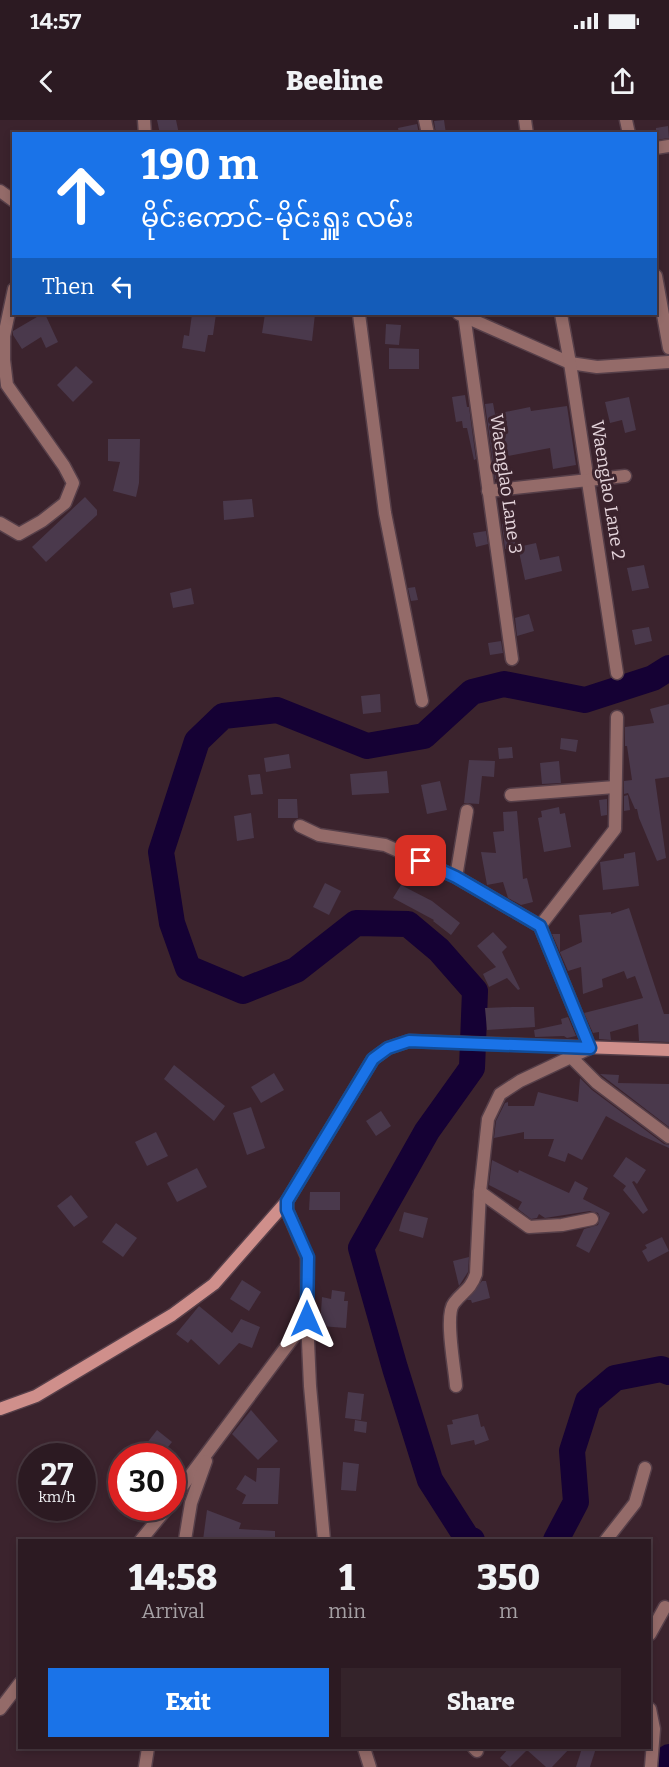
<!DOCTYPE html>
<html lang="en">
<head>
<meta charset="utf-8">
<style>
  body { margin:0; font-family:Bitter,"Noto Sans Myanmar",serif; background:#34232a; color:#f1f3f6; height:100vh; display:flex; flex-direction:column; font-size:22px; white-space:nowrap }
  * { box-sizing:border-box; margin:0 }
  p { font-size:20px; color:#a6a1a5 }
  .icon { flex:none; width:33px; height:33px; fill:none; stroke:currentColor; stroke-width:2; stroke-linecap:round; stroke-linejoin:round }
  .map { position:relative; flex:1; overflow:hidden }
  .side { position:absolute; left:18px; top:1419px; width:633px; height:210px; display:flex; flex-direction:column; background:#2c1a22; border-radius:0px; box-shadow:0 3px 9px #0003,0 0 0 2px #483840 }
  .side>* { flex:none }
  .banner { position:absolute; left:12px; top:12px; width:645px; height:183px; border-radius:0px; box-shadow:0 3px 9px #0003,0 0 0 2px #483840; background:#1a73e8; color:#fff; overflow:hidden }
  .speed { position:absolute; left:18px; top:1323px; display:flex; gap:12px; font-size:30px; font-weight:700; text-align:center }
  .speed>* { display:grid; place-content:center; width:78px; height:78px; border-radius:50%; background:#2c1a22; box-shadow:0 3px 9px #0003,0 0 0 2px #483840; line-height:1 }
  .speed small { font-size:15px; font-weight:400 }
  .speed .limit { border:9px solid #d22; background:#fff; color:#111 }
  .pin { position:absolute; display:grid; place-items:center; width:51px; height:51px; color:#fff; margin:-26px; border-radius:12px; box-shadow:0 3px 9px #0006 }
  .me { position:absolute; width:66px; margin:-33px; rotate:0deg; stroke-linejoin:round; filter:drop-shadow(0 0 4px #0008) }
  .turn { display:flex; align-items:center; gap:21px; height:126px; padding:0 30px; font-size:27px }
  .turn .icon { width:78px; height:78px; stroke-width:2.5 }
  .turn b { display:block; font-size:42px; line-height:51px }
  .then { display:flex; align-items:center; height:57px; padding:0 30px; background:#0003; gap:12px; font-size:22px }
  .eta { display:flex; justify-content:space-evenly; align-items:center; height:102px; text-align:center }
  .eta b { font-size:36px; font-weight:800; line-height:42px }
  .action { display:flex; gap:12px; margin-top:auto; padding:12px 30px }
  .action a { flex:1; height:69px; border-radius:0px; background:#1a73e8; color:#fff; font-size:24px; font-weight:800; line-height:69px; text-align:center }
  .action a+a { background:#34232a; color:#f1f3f6 }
  .status { display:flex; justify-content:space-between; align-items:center; height:42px; padding:0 30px; background:#2c1a22; direction:ltr }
  .status svg { height:16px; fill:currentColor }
  header { display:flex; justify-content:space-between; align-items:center; height:78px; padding:0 30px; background:#2c1a22; font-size:27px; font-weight:800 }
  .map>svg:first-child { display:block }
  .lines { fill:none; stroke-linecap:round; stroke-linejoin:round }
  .river { stroke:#150134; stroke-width:26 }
  .building { fill:#4a394c }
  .minor-casing { stroke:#563f49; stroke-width:15 }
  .secondary-casing { stroke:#563f49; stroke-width:15 }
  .minor { stroke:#946b69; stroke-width:12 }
  .secondary { stroke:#cf8f8b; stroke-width:12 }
  .route-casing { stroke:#114b97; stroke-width:15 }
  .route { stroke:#1a73e8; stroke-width:10 }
  .labels { text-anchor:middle; stroke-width:6; stroke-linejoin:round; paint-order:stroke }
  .street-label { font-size:18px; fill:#e5d5dc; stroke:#3b232d }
</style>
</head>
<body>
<div class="status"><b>14:57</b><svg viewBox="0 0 49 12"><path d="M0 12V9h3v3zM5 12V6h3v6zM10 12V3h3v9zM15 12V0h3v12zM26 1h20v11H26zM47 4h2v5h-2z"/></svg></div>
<header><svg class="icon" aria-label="back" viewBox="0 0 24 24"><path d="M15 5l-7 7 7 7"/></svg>Beeline<svg class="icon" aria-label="share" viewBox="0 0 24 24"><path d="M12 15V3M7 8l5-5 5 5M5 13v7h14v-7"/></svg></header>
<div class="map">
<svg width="669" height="1647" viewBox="0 0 669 1647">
  <rect width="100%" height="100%" fill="#3b232d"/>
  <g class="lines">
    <g class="river">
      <path d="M472 1420 467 1418 430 1360 395 1248 361 1128 427 1011 472 948 475 871 439 830 408 804 356 803 296 850 243 871 188 848 172 803 161 732 197 621 223 596 277 590 367 626 424 616 472 572 504 564 585 580 653 558 669 548"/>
      <path d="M556 1420 576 1382 572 1331 588 1281 615 1258 661 1249 669 1252"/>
      <path d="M668 1647 669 1637"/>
    </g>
  </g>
  <g class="building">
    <path d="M157 0H176L179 14H160Z"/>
    <path d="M444 0 446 14H436L434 1Z"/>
    <path d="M417 4 419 14H399L398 8Z"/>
    <path d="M668 6 669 18 656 20V8Z"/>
    <path d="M42 194H45L58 222 46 228 41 217 22 229 13 215V211Z"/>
    <path d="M192 194H216L213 215H208L205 232 182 228 184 215 189 216Z"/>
    <path d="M265 194H315L312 221 262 213Z"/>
    <path d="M386 204 401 205 399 225 385 224Z"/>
    <path d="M389 228 419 229V249H389Z"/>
    <path d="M76 246 93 262 73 282 57 265Z"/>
    <path d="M465 275 467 287H469L476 339 474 340 467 308H463L462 301 456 302 452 277Z"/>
    <path d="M629 277 636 310 625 313 622 300 610 303 605 282Z"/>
    <path d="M493 283 495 294 530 287 531 291 567 286 576 345 553 349 550 328 502 337 506 356 495 359 485 284Z"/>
    <path d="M108 319H140L139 363 136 377 113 371 120 342 108 341Z"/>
    <path d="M85 377 97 390V395L46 442 32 427Z"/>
    <path d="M252 379 254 397 224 400 223 381Z"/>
    <path d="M511 402 516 427 505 429 502 404Z"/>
    <path d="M486 411 488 424 476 427 473 413Z"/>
    <path d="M536 423 540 440 559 436 562 451 525 460 518 427Z"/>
    <path d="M644 445 649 468 632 471 627 448Z"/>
    <path d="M415 467 418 480 411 481 408 468Z"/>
    <path d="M191 468 194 484 173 488 170 473Z"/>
    <path d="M529 494 534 511 517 516 515 498Z"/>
    <path d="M649 507 652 521 635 525 632 510Z"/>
    <path d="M501 521 503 533 490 535 488 523Z"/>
    <path d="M380 574 381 592 363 594 361 576Z"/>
    <path d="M669 584V657L655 659 666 738 657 741 639 698 637 689H635L628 673 624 674V661L632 660 627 626H625V607L654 603 650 589Z"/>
    <path d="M561 618 578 620 576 632 560 629Z"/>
    <path d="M512 627 513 638 499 639 498 628Z"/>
    <path d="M289 634 291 648 266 652 264 638Z"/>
    <path d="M469 640 495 641 494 657 482 656 479 684 464 683Z"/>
    <path d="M559 641 561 663 542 664 540 643Z"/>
    <path d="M387 651 389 673 352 675 350 654Z"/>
    <path d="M260 654 263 674 251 675 248 655Z"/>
    <path d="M440 661 447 690 427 694 421 665Z"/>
    <path d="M628 675 630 690 624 691V676Z"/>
    <path d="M278 679H297L298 698H278Z"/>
    <path d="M607 679V695L601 696 599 680Z"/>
    <path d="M559 687 560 694 565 693 571 727 544 732 538 698 542 697 541 691Z"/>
    <path d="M517 691 523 759 527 758 533 782 521 785 508 778 503 762 487 765 481 732 496 733 493 712 504 711 503 692Z"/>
    <path d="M251 693 254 718 237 721 234 696Z"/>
    <path d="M635 732 639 766 603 770 600 742 624 738V734Z"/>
    <path d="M325 763 341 771 329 795 313 787Z"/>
    <path d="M401 765 432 781 460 803 451 815 433 801 434 800 393 778Z"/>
    <path d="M629 788 664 894H669V922L639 921 638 904 610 912 611 920 599 919V912L593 913 584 893 643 878 635 856 627 859 624 851 602 859 603 867 583 874 581 847 568 851 552 814H560V832L582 822 579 795 611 792V794Z"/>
    <path d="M493 812 507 827 502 832 520 869 518 870 507 858 489 867 483 854 496 847 477 826Z"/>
    <path d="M512 887H534L535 907 487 910 485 888Z"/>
    <path d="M568 897 576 916 567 918 564 916 535 917 534 910 562 904 561 899Z"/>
    <path d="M174 945 225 986 214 1001 164 959Z"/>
    <path d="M274 953 284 970 261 983 251 967Z"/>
    <path d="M600 954 619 955 618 963 669 964V1007Z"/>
    <path d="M580 958 592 970 664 1024 669 1025V1028L640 1015 606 996 582 1040 568 1033 565 1042 548 1036 554 1019H524V1012L494 1018 496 1001 505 983 508 982V986H534L538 972 578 982Z"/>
    <path d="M251 987 265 1028 247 1035 233 993Z"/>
    <path d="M381 991 391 1006 376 1016 366 1001Z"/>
    <path d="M156 1012 168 1036 147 1046 135 1022Z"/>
    <path d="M626 1037 646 1050 637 1064 634 1061 632 1062 648 1090 643 1094 623 1070 626 1066 613 1056Z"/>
    <path d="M492 1040 518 1053 519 1050 569 1073 575 1061 588 1068 583 1079 610 1093 589 1133 576 1126 584 1109 598 1105 600 1098 598 1093 590 1091 545 1098 539 1094 537 1098 531 1099 518 1089 522 1082 489 1065Z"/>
    <path d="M197 1048 207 1067 177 1082 167 1063Z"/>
    <path d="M310 1072H340V1090H309Z"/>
    <path d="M71 1075 88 1097 74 1107 57 1086Z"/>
    <path d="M404 1092 428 1098 423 1118 399 1111Z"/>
    <path d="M116 1103 137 1118 123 1137 102 1122Z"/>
    <path d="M662 1117 669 1131 648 1142 642 1131 647 1128 645 1125Z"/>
    <path d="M469 1137 468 1152 459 1166 453 1141Z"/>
    <path d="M242 1160 261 1172 249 1191 230 1179Z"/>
    <path d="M482 1161H486L490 1178 472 1183 471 1180H467Z"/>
    <path d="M332 1170 345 1172 344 1181H348L346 1208 320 1206 322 1177 331 1179Z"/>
    <path d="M199 1186 232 1213 241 1199 260 1207 252 1228 239 1223 219 1245 191 1219 188 1223 176 1214Z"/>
    <path d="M348 1272 364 1274 361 1300 345 1298Z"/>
    <path d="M251 1290 278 1321 258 1340 232 1314Z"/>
    <path d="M478 1294 481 1307 484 1306 489 1320 475 1325 474 1320 451 1325 447 1305 453 1304 452 1300Z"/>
    <path d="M355 1300 367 1302 366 1313 354 1311Z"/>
    <path d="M157 1310 172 1322 161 1336H146L140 1332Z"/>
    <path d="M343 1342 359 1344 356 1371 341 1370Z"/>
    <path d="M257 1348H280L278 1384H242L246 1375 236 1369 245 1355 256 1362Z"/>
    <path d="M207 1390 241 1403 239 1409 275 1411V1420H203Z"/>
    <path d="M509 1628H570L552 1647H546L527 1630 510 1647 500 1638Z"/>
    <path d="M582 1628H596L590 1647H576Z"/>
  </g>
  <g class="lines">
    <g class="minor-casing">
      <g id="minor">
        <path d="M144 0 145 14"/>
        <path d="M425 0 428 14"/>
        <path d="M525 0 527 14"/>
        <path d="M626 0 629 14"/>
        <path d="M656 28 669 26"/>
        <path d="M0 71 14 81"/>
        <path d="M656 156 669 228"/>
        <path d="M359 194 385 393 422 581"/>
        <path d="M459 194 570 243 597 247 669 242"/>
        <path d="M464 194 512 539"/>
        <path d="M561 194 570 243 617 553"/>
        <path d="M488 371 625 356"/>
        <path d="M0 403 19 414 42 401 65 383 73 363 64 346 7 265 4 240V216L14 169"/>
        <path d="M511 675 615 667"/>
        <path d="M300 706 319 715 385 725 456 757 540 806 590 928 520 961 500 974 488 999 480 1072 476 1154C470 1171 463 1171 454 1183 444 1195 455 1249 456 1266"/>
        <path d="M456 757 467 691"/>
        <path d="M540 806 615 709 617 597"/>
        <path d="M571 937 597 963 669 1017"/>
        <path d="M480 1072 529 1107 562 1105 592 1099"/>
        <path d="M287 1081V1090L307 1137V1199L310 1266 324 1420"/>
        <path d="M172 1380 307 1199"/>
        <path d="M141 1420 167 1388"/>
        <path d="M185 1420 191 1383 206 1341"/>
        <path d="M606 1420 635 1383 645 1348"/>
        <path d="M650 1514 665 1487"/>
        <path d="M0 1589 20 1563"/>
        <path d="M650 1589 654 1609 651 1647"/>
        <path d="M364 1628 370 1647"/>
        <path d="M474 1628 477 1631"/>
        <path d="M145 1647 148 1628"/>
      </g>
    </g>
    <g class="secondary-casing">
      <path id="secondary" d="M0 1289 36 1276 172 1195 214 1164 287 1081 373 939 388 928 409 921 669 930"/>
    </g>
    <use href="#minor" class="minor"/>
    <use href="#secondary" class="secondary"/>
  </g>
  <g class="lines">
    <g class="route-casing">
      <path id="route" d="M307 1199 308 1137 287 1090V1081L373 939 388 928 409 921 590 928 540 806 456 757 421 741"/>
    </g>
    <use href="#route" class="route"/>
  </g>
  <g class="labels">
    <g class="street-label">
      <text transform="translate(506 364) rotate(82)" y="6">Waenglao Lane 3</text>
      <text transform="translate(608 370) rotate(81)" y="6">Waenglao Lane 2</text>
    </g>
  </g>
</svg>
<div class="speed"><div>27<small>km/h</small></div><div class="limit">30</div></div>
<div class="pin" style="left:421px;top:741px;background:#d93025"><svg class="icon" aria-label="arrive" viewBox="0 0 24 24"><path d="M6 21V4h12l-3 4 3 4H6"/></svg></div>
<svg class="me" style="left:307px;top:1199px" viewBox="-20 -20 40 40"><path d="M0-17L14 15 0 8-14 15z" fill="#1a73e8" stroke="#fff" stroke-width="4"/></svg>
<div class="banner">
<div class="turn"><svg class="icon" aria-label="ahead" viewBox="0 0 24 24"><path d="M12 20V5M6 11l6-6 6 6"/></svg><div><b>190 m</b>မိုင်းကောင်-မိုင်းရှူး လမ်း</div></div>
<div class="then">Then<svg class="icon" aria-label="left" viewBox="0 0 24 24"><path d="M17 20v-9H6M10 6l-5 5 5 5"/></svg></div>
</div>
<section class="side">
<div class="eta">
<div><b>14:58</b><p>Arrival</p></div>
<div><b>1</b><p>min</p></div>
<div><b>350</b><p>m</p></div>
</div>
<div class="action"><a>Exit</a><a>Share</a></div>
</section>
</div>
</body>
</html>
